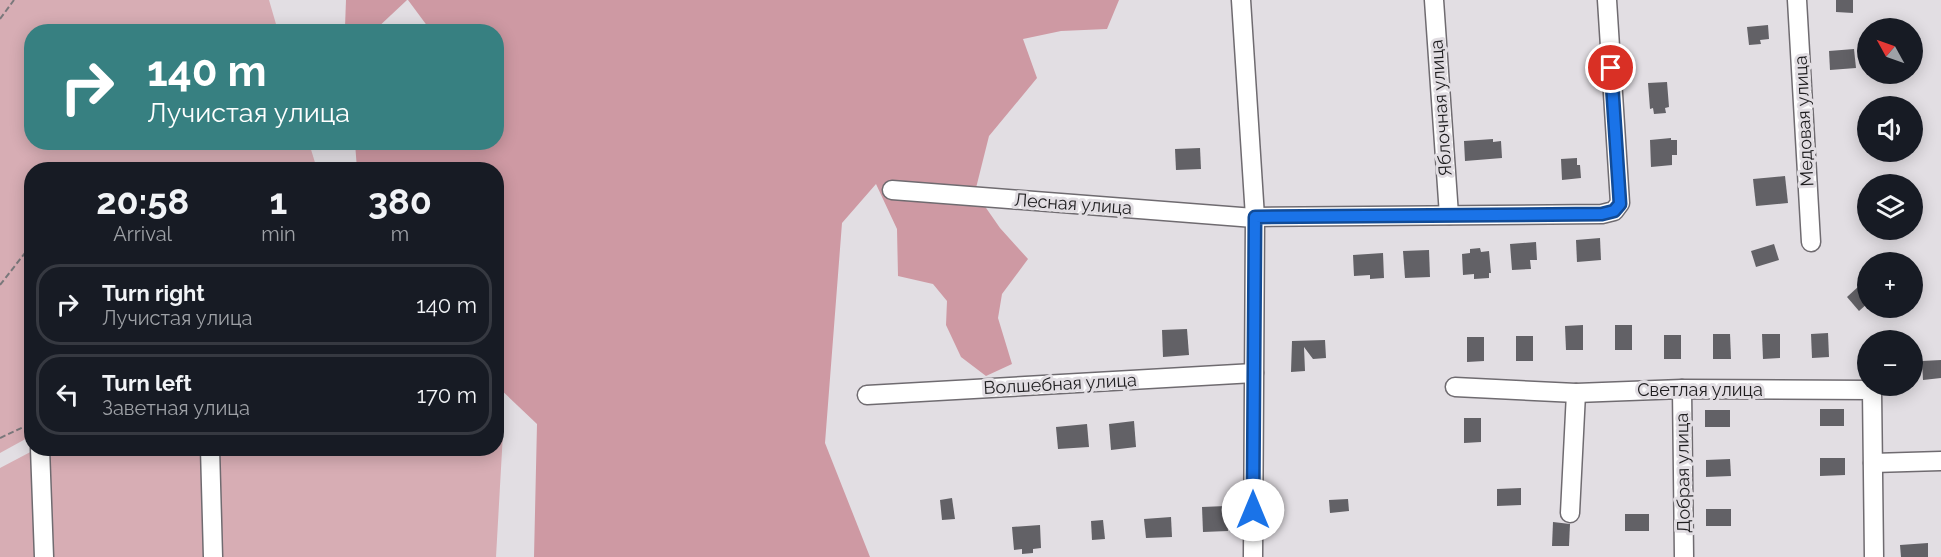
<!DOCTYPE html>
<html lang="en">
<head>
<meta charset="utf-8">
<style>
  body { margin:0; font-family:Raleway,sans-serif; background:#242831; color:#f1f3f6; height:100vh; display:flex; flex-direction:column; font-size:22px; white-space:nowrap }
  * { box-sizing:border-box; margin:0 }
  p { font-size:20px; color:#9ea1a6 }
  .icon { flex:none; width:33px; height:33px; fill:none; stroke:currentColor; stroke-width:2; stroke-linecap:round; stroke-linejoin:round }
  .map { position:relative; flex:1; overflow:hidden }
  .panel { position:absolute; left:24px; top:162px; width:480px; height:294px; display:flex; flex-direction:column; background:#171b24; border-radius:24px; box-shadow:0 3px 15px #0003 }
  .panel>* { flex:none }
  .hud { position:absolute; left:24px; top:24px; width:480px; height:126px; border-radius:24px; box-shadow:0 3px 15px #0003; background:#378081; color:#fff; overflow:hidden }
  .needle { width:39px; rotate:310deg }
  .tools { position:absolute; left:1857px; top:18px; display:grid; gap:12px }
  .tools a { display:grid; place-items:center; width:66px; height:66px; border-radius:50%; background:#171b24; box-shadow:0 3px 15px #0003; font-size:30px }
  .pin { position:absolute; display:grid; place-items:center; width:51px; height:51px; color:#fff; margin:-26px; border:3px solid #fff; border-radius:50%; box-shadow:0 2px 6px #0007 }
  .me { position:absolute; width:66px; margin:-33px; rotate:0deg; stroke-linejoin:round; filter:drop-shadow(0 0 4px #0008) }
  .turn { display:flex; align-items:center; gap:21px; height:126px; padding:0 24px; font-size:27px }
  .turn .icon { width:78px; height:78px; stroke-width:2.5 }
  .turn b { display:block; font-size:42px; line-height:51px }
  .eta { display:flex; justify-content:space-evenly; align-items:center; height:102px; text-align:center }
  .eta b { font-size:36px; font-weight:700; line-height:42px }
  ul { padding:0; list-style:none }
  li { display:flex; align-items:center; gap:18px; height:81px; margin:0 12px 9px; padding:0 12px; border:3px solid #363941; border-radius:24px }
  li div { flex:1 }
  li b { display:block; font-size:22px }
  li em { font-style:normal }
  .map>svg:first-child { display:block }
  .green { fill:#d7adb4 }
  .forest { fill:#ce99a3 }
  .building { fill:#626166 }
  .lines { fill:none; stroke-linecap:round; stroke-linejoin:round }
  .minor-casing { stroke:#6f6b70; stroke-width:21 }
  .path { stroke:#7a787b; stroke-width:2; stroke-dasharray:6 3; stroke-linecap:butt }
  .minor { stroke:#fff; stroke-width:18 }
  .route-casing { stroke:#114b97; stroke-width:15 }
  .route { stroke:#1a73e8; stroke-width:10 }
  .labels { text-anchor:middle; stroke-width:6; stroke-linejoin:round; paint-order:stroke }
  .street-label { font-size:18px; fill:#1f1e20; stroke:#e2dee3 }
</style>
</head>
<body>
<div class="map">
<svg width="1941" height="557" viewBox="0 0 1941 557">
  <rect width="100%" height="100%" fill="#e2dee3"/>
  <g class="green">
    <path d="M0 0H269L278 31 32 32V142L309 143 317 169 32 170 31 436 0 453Z"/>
    <path d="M497 428 503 433 496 557H0V468L38 448H496Z"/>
  </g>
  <g class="forest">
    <path d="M346 0H407L374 31 345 27Z"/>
    <path d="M408 0H1119L1107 29 1061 31 1023 39 1037 78 989 136 975 192 1000 228 1028 259 1002 294 998 318 1012 364 986 376 961 357 946 325 947 301 933 284 898 276 897 229 876 184 842 223 825 443 870 557H534L537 424 497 386 496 170 357 169 355 143 496 142V60L500 56 496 32 431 31Z"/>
  </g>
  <g class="building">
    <path d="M1836 0H1853V13L1836 12Z"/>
    <path d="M1768 25 1769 39 1760 40 1761 44 1749 45 1747 27Z"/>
    <path d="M1854 49 1856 68 1830 70 1829 51Z"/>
    <path d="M1667 82 1669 107 1665 108 1666 113 1654 114 1653 108 1650 109 1648 83Z"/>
    <path d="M1671 138V140H1677V155H1672V165L1651 167 1650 140Z"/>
    <path d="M1493 139V142L1501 141 1502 158 1465 161 1464 141Z"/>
    <path d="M1200 148 1201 169 1176 170 1175 149Z"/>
    <path d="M1577 158V165H1580L1581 178 1562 180 1561 159Z"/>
    <path d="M1785 176 1788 203 1756 206 1753 179Z"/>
    <path d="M1600 238 1601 260 1577 262 1576 240Z"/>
    <path d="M1536 242 1537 260H1530L1531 269 1512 270 1510 244Z"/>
    <path d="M1774 244 1779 260 1756 267 1751 251Z"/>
    <path d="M1480 248 1481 252 1489 251 1491 273H1489V278L1474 279V274L1463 275 1462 254 1470 253V249Z"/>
    <path d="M1429 250 1430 277 1405 278 1403 251Z"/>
    <path d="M1383 253 1384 278 1370 279V275L1354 276 1353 255Z"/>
    <path d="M1859 286 1868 296V303L1859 311 1847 297Z"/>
    <path d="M1583 325V350H1566L1565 326Z"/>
    <rect x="1615" y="325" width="17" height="25"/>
    <path d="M1187 329 1189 355 1163 357 1162 330Z"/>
    <path d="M1828 333 1829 357 1812 358 1811 334Z"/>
    <path d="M1713 334H1730L1731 359H1713Z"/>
    <path d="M1762 334H1780V358L1763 359Z"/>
    <rect x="1664" y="335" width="17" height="24"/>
    <rect x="1516" y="336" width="17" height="25"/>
    <path d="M1467 337H1484V361L1467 362Z"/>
    <path d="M1325 340 1326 358 1313 359 1304 347 1305 371 1291 372 1292 341Z"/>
    <path d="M1941 360V378L1923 380 1922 361Z"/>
    <rect x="1820" y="409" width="24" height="17"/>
    <rect x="1705" y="410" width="25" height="17"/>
    <path d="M1464 418H1481V442L1464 443Z"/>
    <path d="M1134 421 1136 447 1111 450 1109 424Z"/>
    <path d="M1087 424 1089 447 1058 449 1056 427Z"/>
    <path d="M1820 458H1845V475L1820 476Z"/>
    <path d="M1730 459 1731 476 1706 477V460Z"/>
    <path d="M1521 488V505L1497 506V489Z"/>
    <path d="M952 498 955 519 942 520 940 500Z"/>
    <path d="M1348 499 1349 511 1330 513 1329 500Z"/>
    <path d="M1226 506 1228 531 1203 532 1202 507Z"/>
    <rect x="1706" y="509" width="25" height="17"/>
    <rect x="1625" y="514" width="24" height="17"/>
    <path d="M1171 517 1172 537 1146 538 1144 519Z"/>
    <path d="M1103 520 1105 539 1092 540 1091 521Z"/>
    <path d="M1553 522 1570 524 1569 546H1552Z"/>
    <path d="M1040 525 1041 548 1033 549V553L1022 554V549L1014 550 1012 527Z"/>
    <path d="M1928 543V557H1901L1900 545Z"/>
  </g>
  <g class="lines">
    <g class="minor-casing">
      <g id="minor">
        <path d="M1241 0 1255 217 1253 557"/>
        <path d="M1434 0 1449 215"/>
        <path d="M1797 0 1811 242"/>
        <path d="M892 190 1254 218"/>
        <path d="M1255 217 1602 214 1614 211 1620 203 1607 0"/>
        <path d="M1455 387 1576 393 1682 389 1872 390 1874 557"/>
        <path d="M1682 389 1684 557"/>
        <path d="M867 395 1254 373"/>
        <path d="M40 448 44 557"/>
        <path d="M210 448 213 557"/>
        <path d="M1873 463 1941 461"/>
        <path d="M1570 513 1576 393"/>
      </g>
    </g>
    <g class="path">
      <path d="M0 19 14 0"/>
      <path d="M0 285 32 244"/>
      <path d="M0 438 32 423"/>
    </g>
    <use href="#minor" class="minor"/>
  </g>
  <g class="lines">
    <g class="route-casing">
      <path id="route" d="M1253 510 1255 217 1602 214 1614 211 1620 204 1611 68"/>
    </g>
    <use href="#route" class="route"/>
  </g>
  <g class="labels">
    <g class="street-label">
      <text transform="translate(1441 108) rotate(-94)" y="6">Яблочная улица</text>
      <text transform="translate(1804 121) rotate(-93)" y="6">Медовая улица</text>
      <text transform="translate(1073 204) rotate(4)" y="6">Лесная улица</text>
      <text transform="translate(1060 384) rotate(-3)" y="6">Волшебная улица</text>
      <text x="1700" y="396">Светлая улица</text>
      <text transform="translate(1683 473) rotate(-91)" y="6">Добрая улица</text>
    </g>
  </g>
</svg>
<div class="tools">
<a><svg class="needle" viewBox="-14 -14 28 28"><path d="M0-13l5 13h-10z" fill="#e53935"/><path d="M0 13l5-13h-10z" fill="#9ea1a6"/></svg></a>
<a><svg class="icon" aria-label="sound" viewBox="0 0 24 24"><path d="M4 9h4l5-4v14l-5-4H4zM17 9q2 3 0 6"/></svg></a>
<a><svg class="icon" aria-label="layers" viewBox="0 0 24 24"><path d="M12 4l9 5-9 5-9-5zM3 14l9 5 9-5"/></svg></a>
<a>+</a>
<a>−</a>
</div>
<div class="pin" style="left:1611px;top:68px;background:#d93025"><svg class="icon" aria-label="arrive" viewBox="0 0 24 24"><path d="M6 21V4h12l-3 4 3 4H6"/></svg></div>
<svg class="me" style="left:1253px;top:510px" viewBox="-20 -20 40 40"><circle r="19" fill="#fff"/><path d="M0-13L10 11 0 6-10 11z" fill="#1a73e8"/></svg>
<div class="hud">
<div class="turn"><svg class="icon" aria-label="right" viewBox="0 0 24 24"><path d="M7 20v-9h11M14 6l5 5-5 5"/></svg><div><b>140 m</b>Лучистая улица</div></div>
</div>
<section class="panel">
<div class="eta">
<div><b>20:58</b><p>Arrival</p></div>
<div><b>1</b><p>min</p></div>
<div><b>380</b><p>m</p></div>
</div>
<ul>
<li><svg class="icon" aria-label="right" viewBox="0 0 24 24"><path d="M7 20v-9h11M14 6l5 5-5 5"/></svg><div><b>Turn right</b><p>Лучистая улица</p></div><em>140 m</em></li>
<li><svg class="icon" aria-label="left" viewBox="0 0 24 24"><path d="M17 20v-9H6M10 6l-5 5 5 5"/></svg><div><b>Turn left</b><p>Заветная улица</p></div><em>170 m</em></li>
</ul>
</section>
</div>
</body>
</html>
